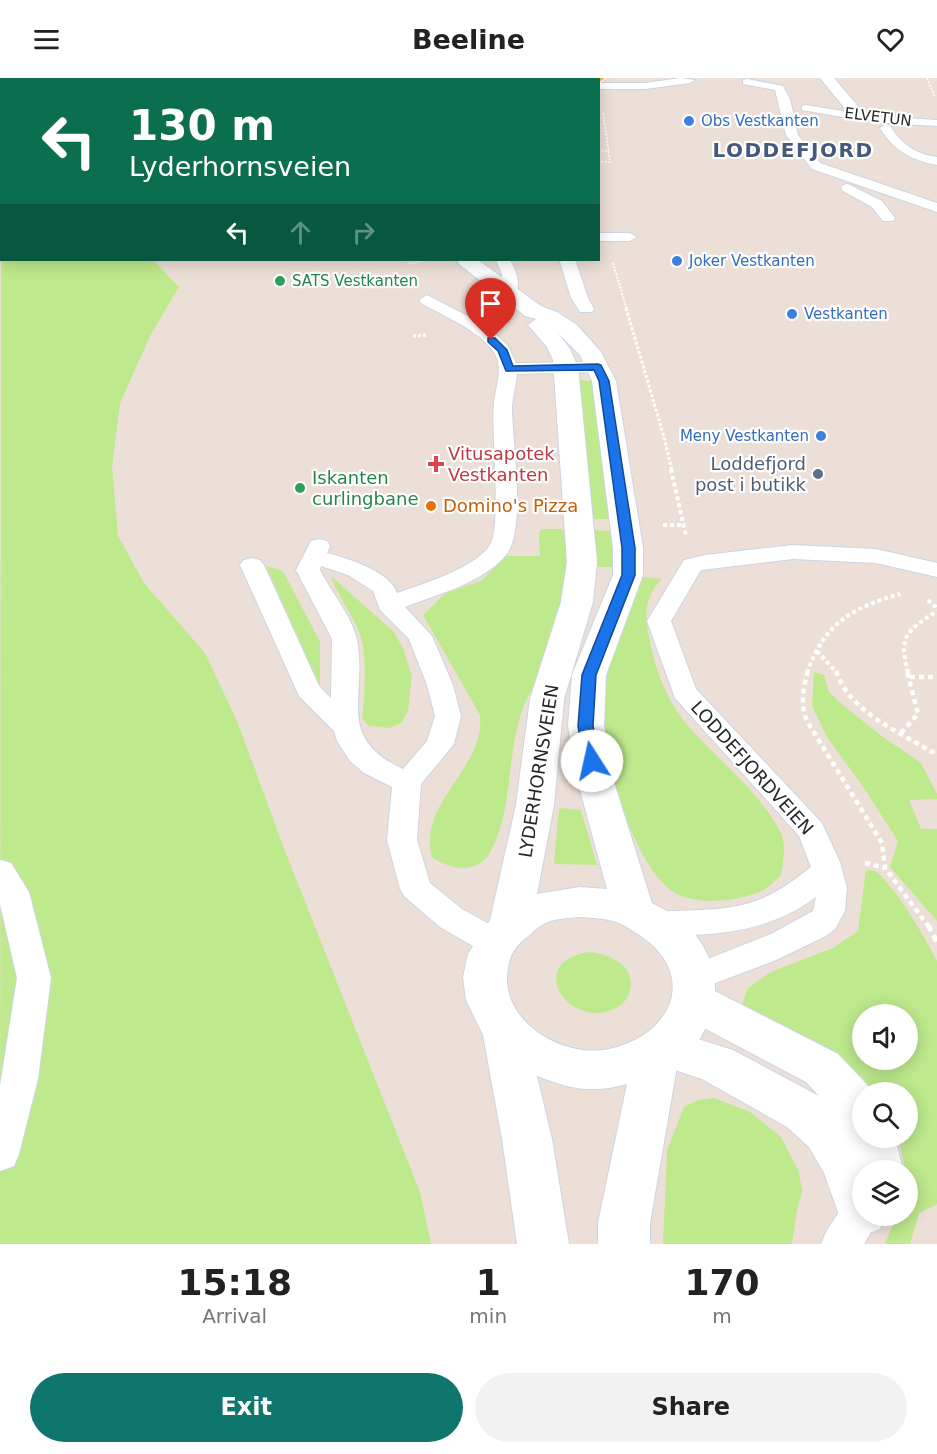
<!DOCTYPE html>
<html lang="en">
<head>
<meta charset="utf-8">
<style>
  body { margin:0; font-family:"DejaVu Sans",sans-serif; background:#f2f2f2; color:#222; height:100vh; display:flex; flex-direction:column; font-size:22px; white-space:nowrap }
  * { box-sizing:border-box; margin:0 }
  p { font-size:20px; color:#767676 }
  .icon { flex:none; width:33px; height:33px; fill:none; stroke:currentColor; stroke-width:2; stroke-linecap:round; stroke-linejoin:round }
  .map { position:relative; height:1166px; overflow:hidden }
  .drawer { display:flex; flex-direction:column; background:#fff; flex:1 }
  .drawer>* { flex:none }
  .banner { position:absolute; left:0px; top:0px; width:600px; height:183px; box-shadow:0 3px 15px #0003; background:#0b6e4f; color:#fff; overflow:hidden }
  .tools { position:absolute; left:852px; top:926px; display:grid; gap:12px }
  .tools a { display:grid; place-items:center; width:66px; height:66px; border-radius:50%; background:#fff; box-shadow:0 3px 15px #0003; font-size:30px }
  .pin { position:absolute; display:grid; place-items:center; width:51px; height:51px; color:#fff; margin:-62px -26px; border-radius:50% 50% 50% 0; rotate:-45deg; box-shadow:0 0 6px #0007 }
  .pin .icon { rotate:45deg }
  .me { position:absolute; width:66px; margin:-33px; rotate:350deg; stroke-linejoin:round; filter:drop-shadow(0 0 4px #0008) }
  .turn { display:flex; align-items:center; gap:21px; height:126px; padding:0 30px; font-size:27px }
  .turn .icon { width:78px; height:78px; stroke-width:2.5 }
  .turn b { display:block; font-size:42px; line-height:51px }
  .lanes { display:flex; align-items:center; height:57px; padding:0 30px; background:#0003; justify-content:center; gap:30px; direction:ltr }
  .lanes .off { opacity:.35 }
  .eta { display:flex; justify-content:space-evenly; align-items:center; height:102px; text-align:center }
  .eta b { font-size:36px; font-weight:800; line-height:42px }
  .action { display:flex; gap:12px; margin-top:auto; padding:12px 30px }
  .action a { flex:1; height:69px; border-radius:36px; background:#0f766e; color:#fff; font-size:24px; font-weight:800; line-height:69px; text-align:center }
  .action a+a { background:#f2f2f2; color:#222 }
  header { display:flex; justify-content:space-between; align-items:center; height:78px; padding:0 30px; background:#fff; font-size:27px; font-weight:800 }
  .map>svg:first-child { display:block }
  .green { fill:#bee98d; fill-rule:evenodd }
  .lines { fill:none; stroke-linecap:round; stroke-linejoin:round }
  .service-casing { stroke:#ccd5e3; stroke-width:2 }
  .minor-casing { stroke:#ccd5e3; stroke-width:2 }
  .secondary-casing { stroke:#ccd5e3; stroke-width:2 }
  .primary-casing { stroke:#fff; stroke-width:2 }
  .path-far5 { stroke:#fff; stroke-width:1.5; stroke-dasharray:2 1.5; stroke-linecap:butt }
  .path-far4 { stroke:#fff; stroke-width:2; stroke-dasharray:2 1.5; stroke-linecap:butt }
  .path-far3 { stroke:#fff; stroke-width:3; stroke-dasharray:3 2; stroke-linecap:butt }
  .path-far2 { stroke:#fff; stroke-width:4; stroke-dasharray:4 3; stroke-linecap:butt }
  .path-far1 { stroke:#fff; stroke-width:4.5; stroke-dasharray:5 4; stroke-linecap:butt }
  .path { stroke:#fff; stroke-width:5; stroke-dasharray:7 4.5; stroke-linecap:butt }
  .service { fill:#fff; fill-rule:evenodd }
  .minor { fill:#fff; fill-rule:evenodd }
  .secondary { fill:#fff; fill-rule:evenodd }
  .primary { fill:#feb14a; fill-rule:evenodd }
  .route { fill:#1a73e8; stroke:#114b97; stroke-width:1.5 }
  .shop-dot { fill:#3f7fe0; stroke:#fff; stroke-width:2 }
  .leisure-dot { fill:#2e9e5b; stroke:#fff; stroke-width:2 }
  .health-dot { fill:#e0444e; stroke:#fff; stroke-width:2 }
  .service-dot { fill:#5c6f8a; stroke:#fff; stroke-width:2 }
  .food-dot { fill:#e8710a; stroke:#fff; stroke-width:2 }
  .labels { text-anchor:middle; stroke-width:4.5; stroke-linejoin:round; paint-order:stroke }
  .far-street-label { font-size:15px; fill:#272727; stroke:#fff }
  .far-shop-label { font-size:15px; fill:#366cbe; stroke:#fff; text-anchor:start }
  .far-leisure-label { font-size:15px; fill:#27864d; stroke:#fff; text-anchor:start }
  .health-label { font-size:18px; fill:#be3a42; stroke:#fff; text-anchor:start }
  .service-label { font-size:18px; fill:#4e5e75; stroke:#fff; text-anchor:end }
  .leisure-label { font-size:18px; fill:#27864d; stroke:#fff; text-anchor:start }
  .food-label { font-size:18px; fill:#c56008; stroke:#fff; text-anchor:start }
  .street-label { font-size:18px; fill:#272727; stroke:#fff }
  .far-district-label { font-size:20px; font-weight:bold; letter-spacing:1.5px; fill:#44597c; stroke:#fff }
</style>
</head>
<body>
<header><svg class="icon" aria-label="menu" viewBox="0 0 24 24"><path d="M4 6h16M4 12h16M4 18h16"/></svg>Beeline<svg class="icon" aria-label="heart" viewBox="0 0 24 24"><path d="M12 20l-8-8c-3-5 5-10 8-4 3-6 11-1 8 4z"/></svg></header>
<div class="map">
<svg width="937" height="1166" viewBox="0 0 937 1166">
  <rect width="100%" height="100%" fill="#ecdfd7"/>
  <g class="green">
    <path d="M1 122 2 182H153L179 209 151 256 120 325 112 388 118 458 144 505 205 575 237 643 285 773 420 1114 431 1166H0Z"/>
    <path d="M577 301 594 304 611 441H595L589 437Z"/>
    <path d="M542 451H561L568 455C568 502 558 545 542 589 536 605 525 621 520 639 507 681 512 739 489 776 476 797 448 791 432 779 417 724 486 690 480 637L423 537 446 515 481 503 506 478H540L539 454Z"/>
    <path d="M589 452 614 453 616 489H592Z"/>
    <path d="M266 488 283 493 320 564V608Z"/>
    <path d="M331 498 394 554 403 570 412 598 408 633 401 645 390 650 369 648 362 641C365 623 367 574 360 557 353 536 338 520 331 498Z"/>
    <path d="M635 498 662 501C645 517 644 537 649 559 654 587 664 616 681 639 711 678 756 708 780 753 787 766 783 783 781 797 775 803 767 811 760 814 733 824 691 829 668 810 633 781 597 670 600 625 603 582 621 538 635 498Z"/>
    <path d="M814 594 824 597 829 614 845 629 883 659 921 685 937 716V721L909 722 921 751H937V843L890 789 898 763 862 707 827 659 812 628Z"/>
    <path d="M559 730 581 732 597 787 554 786Z"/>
    <path d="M866 792 876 793C897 812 924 857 937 883V1126L919 1135 910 1166H885L897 1137H908V1092H905L899 1059H908V1014H872L862 999 769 941 741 929 748 910 771 894 833 870 858 853ZM862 936H908V981H862Z"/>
    <path d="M589 874C609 876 636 887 630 913 628 920 623 926 616 930 569 954 523 884 589 874Z"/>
    <path d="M714 1020 750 1034 781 1059 799 1094 802 1113 797 1132 792 1166H663L667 1072 684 1029 698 1022Z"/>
  </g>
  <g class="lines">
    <g class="service-casing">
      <g id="service">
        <path d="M681 0 695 2 690 5 645 11H598V5H645Z"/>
        <path d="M747 1 783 8 790 21 798 57 820 85 937 125V134L812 91 786 57 775 12 743 6V2Z"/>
        <path d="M806 27 872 38 937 42V48L872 44 802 32V28Z"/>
        <path d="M886 46 890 48C902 66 915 76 937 79V87C911 82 894 73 880 50Z"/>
        <path d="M848 106 882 123 895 140 893 143H883L872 129 843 113 841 110 843 107Z"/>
        <path d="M598 155H630L637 159 630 163H598Z"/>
        <path d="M496 182H510C517 194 521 205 515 218L509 220 501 215 502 196Z"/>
        <path d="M562 182H574L576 184 588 220 594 231 592 234H580L571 220 560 184Z"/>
        <path d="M427 217 487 248 508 268 516 285 598 284 604 285 607 289 604 293 598 294 517 296C516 307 513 317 512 328 512 364 527 451 506 477 483 505 438 516 405 529L432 558 453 607 461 638 454 666 421 706 417 762 430 805 462 831 507 856 511 865 507 874 495 878 483 874 440 849 405 819 400 811 387 762 392 709 364 695 350 683 337 663 334 653 299 618 240 487 244 482 252 480 260 482 264 487 319 608 331 620 332 561 296 492 311 463 319 461 327 463 330 468 327 475C347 480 391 494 397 515 423 506 475 490 490 467 502 448 491 354 494 326 495 308 505 290 493 273 477 251 445 239 421 225L419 222ZM321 488 348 497 373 513 380 532 409 561 427 607 435 638 427 663 403 691C334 659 368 619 357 562 352 538 331 514 320 492Z"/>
        <path d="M793 467 876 471 937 485V499L876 485 793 481 701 492 671 543 696 611 822 745 840 784 847 810 845 833 835 851 826 858 774 883 694 913 682 909 677 900 682 891 771 856 813 833 816 819C779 847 735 856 689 857 674 858 659 859 644 855L639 846 644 837C662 832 681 833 700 832 750 830 772 820 811 789L799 758 675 620 647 543 684 482 705 477Z"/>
        <path d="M0 782 11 785 29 814 51 900 38 1001 19 1076 14 1088 0 1093V1008L17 900 0 826Z"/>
        <path d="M862 1115V1137H881L864 1166H821L827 1152 848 1121Z"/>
      </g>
    </g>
    <g class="minor-casing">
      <g id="minor">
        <rect x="112" y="0" width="14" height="2"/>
        <path d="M820 0H834L857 27 859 30 857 33H847Z"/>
        <rect x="0" y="36" width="2" height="11"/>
        <path d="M695 906 711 911 838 976 874 1014H862V1059H895L903 1092H862V1137H886L880 1151 862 1158 844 1151 824 1095 809 1069 787 1049 702 1001 650 984 643 970 650 956 666 951 733 972 819 1018 806 1004 679 937 673 924 679 911Z"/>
      </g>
    </g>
    <g class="secondary-casing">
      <path id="secondary" d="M457 182H478L541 228 557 234 577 247 601 274 616 303 643 470V497L606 597 604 648 613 701 652 825C661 830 672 835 680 841 710 867 723 902 710 940 704 956 693 974 678 983L650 1145V1166H598V1145L627 1006C592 1016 570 1011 537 998L552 1061 569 1166H517L502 1061 483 957 466 922 463 899 468 876 490 842 516 727 530 621 561 524 567 484 553 282 547 269 528 247 536 241 525 238 459 186ZM558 255 580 277 592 303 613 470V497L572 597 568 648 577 701 607 811 580 809 537 816 554 727 564 621 593 524 597 484 578 289 570 271ZM580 839C592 840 605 840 616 844 623 846 630 851 636 855 699 893 675 957 609 971 563 981 498 943 508 890 510 877 515 868 526 860 533 854 540 847 548 844 558 840 570 840 580 839Z"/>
    </g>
    <g class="primary-casing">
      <g id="primary">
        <path d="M173 0H187L188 2H174Z"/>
        <path d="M505 0H520L504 2Z"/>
        <path d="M589 0H605L598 5V2H588Z"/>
      </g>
    </g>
    <g class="path-far5">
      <path d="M927 0 935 19"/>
      <path d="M598 73H609"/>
      <path d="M598 84H610L603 34"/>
    </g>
    <g class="path-far4">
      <path d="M406 182 411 186 424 182"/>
      <path d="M613 185 627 232"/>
    </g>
    <g class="path-far3">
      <path d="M626 230 664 359 672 393"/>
      <path d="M413 258 428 257"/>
    </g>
    <g class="path-far2">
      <path d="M671 391 686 458"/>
      <path d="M663 447H684"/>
      <path d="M928 522 937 530"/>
      <path d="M817 573 837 595"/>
      <path d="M807 595C824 545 852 530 900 516"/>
      <path d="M908 595C898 557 907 553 937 533"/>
    </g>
    <g class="path-far1">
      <path d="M808 593C803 610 800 627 807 643L882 765 885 790 929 849"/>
      <path d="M836 593C850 634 896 652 930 673L937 675"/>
      <path d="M910 599H937"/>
      <path d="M901 655 918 636 907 593"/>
      <path d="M865 785 885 790"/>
    </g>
    <path class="path" d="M928 847 937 864"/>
    <use href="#service" class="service"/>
    <use href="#minor" class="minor"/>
    <use href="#secondary" class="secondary"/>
    <use href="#primary" class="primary"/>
  </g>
  <path class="route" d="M488 260H495L507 272 513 288 598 286 601 287 609 303 635 470V497L596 597 593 648 599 683 592 688 584 683 578 648 582 597 622 497V470L599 303 594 292 506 293 498 273 488 264Z"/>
  <g class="shop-dot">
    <circle cx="689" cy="43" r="6"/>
    <circle cx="677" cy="183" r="6"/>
    <circle cx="792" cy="236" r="6"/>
    <circle cx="821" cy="358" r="6"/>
  </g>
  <g class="leisure-dot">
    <circle cx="280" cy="203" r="6"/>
    <circle cx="300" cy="410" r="6"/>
  </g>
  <path class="health-dot" d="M433 377h6v6h6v6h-6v6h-6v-6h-6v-6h6z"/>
  <circle class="service-dot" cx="818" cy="396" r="6"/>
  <circle class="food-dot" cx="431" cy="428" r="6"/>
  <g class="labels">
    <g class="far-street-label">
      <text transform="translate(878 39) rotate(7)" y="5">ELVETUN</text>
    </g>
    <g class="far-shop-label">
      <text x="701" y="48">Obs Vestkanten</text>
      <text x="689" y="188">Joker Vestkanten</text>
      <text x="804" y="241">Vestkanten</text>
      <text x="809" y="363" text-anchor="end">Meny Vestkanten</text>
    </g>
    <g class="far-leisure-label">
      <text x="292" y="208">SATS Vestkanten</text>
    </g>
    <g class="health-label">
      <text x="448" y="382">Vitusapotek<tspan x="448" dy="21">Vestkanten</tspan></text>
    </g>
    <g class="service-label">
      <text x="806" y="392">Loddefjord<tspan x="806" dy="21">post i butikk</tspan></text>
    </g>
    <g class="leisure-label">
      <text x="312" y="406">Iskanten<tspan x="312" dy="21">curlingbane</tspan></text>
    </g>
    <g class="food-label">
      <text x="443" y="434">Domino's Pizza</text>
    </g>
    <g class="street-label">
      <text transform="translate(752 690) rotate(48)" y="6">LODDEFJORDVEIEN</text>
      <text transform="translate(539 693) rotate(-81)" y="6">LYDERHORNSVEIEN</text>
    </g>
    <g class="far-district-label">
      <text x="793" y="79">LODDEFJORD</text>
    </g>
  </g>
</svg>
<div class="tools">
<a><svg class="icon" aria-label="sound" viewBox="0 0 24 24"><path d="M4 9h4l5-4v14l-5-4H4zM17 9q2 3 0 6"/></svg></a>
<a><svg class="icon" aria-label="search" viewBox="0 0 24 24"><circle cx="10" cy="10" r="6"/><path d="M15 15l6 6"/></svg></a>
<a><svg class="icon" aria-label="layers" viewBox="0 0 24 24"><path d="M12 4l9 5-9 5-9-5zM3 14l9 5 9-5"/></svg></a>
</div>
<div class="pin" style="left:491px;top:262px;background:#d93025"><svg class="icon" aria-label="arrive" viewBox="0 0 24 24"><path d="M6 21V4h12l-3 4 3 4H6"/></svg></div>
<svg class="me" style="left:592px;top:683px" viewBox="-20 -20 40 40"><circle r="19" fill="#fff"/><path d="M0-13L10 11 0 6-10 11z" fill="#1a73e8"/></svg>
<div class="banner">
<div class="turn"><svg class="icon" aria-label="left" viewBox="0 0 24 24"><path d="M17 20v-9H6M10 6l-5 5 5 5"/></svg><div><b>130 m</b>Lyderhornsveien</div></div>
<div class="lanes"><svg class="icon" aria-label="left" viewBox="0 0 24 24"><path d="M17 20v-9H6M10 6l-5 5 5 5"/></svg><svg class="icon off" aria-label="ahead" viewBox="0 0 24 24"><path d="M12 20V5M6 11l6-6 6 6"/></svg><svg class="icon off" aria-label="right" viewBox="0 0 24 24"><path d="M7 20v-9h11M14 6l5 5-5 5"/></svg></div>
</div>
</div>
<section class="drawer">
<div class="eta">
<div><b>15:18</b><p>Arrival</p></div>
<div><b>1</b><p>min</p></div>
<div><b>170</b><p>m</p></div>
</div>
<div class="action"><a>Exit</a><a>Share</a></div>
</section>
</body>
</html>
